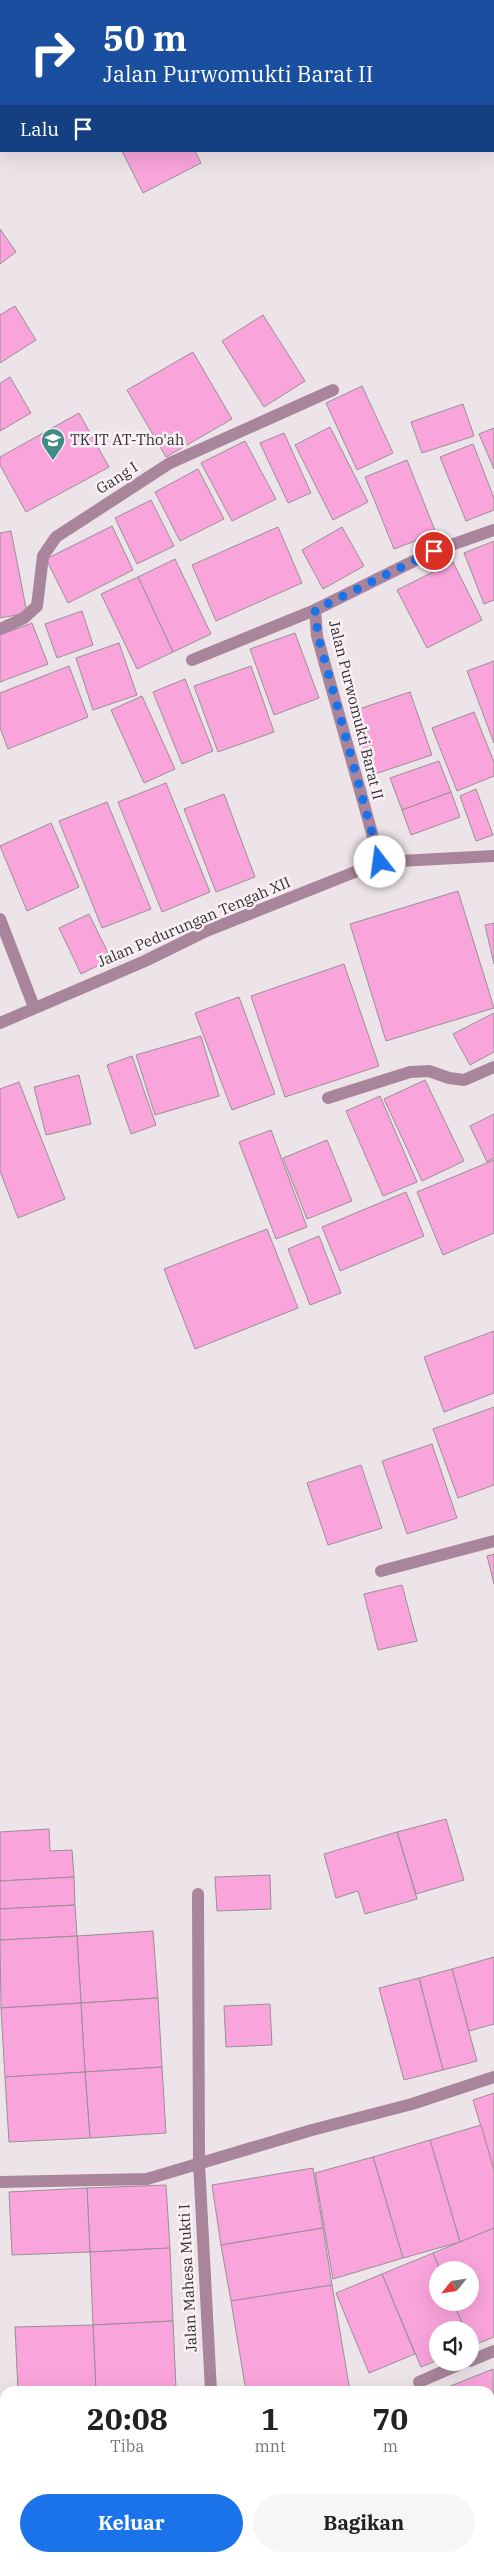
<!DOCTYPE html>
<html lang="id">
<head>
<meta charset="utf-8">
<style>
  body { margin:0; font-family:"IBM Plex Serif",serif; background:#f6f6f6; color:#222; height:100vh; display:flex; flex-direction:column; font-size:19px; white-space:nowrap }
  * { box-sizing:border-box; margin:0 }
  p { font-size:16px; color:#767676 }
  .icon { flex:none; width:28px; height:28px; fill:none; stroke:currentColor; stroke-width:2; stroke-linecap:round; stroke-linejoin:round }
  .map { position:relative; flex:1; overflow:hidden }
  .sheet { position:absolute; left:0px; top:2386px; width:495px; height:176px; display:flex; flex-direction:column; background:#fff; border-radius:15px 15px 0 0; box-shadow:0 5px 20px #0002 }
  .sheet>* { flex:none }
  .guide { position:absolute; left:0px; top:0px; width:495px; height:152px; box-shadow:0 5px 20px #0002; background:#1a4fa0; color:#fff; overflow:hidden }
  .needle { width:32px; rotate:240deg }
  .fabs { position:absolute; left:429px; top:2261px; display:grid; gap:10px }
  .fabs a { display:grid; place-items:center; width:50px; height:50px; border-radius:50%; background:#fff; box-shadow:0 5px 20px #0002; font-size:25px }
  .pin { position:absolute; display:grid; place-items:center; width:42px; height:42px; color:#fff; margin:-21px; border:2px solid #fff; border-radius:50%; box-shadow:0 1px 5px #0007 }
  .me { position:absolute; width:55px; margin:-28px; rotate:345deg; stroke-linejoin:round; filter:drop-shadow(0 0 4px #0008) }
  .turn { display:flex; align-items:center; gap:18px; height:105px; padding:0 20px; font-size:22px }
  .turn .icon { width:65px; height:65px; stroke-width:2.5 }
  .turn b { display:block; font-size:35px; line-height:42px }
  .then { display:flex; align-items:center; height:48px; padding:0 20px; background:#0003; gap:10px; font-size:19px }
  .eta { display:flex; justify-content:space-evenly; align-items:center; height:85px; text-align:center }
  .eta b { font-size:30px; font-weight:700; line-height:35px }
  .button { display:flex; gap:10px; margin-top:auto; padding:10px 20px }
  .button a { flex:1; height:58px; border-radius:30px; background:#1a73e8; color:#fff; font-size:20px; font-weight:700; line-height:58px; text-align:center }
  .button a+a { background:#f6f6f6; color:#222 }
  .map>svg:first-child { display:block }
  .building { fill:#f9a4db; stroke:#989095 }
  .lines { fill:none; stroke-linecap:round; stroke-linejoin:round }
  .minor { stroke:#a9859b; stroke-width:12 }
  .route { stroke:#1a73e8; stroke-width:9; stroke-dasharray:0 16.2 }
  .labels { text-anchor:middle; stroke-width:5; stroke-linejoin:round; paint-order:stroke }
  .poi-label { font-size:15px; fill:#333032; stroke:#faf1f6; text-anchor:start }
  .street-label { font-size:15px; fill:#333032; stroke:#faf1f6 }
</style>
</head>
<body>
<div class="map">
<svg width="494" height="2562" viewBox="0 0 494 2562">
  <rect width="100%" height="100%" fill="#ede4e9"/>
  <g class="building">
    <path d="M0 0 65 1H1V78Z"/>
    <path d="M93 0H155L156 1H93Z"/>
    <path d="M353 0H407L408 1H354Z"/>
    <path d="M413 0H448V1H414Z"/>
    <path d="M122 151H195L201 163 143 193Z"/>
    <path d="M0 229 16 252 0 264Z"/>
    <path d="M15 306 36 340 0 363V315Z"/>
    <path d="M263 315 305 381 264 407 222 341Z"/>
    <path d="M193 352 232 419 166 457 127 390Z"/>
    <path d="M10 377 31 413 0 431V383Z"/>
    <path d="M362 386 393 453 357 470 326 403Z"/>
    <path d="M463 404 474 436 422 453 411 422Z"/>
    <path d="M79 413 109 467 26 512 0 465V457Z"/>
    <path d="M330 427 368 502 333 520 295 445Z"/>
    <path d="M494 428V469L479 434Z"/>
    <path d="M284 433 311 493 288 503 260 443Z"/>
    <path d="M245 441 276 499 232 521 201 463Z"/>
    <path d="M473 444 494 498V510L466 521 440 457Z"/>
    <path d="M407 460 436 533 394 549 365 477Z"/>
    <path d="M198 469 224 519 180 541 155 492Z"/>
    <path d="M151 500 174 546 137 564 115 518Z"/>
    <path d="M112 526 133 570 68 603 46 559Z"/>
    <path d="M278 527 302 583 216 621 192 565Z"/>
    <path d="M342 527 364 566 323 589 302 550Z"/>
    <path d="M11 531 27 613 0 618V533Z"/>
    <path d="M494 541V600L484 604 464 553Z"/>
    <path d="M175 559 211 634 173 652 138 577Z"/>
    <path d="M453 562 482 620 427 648 397 590Z"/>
    <path d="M138 577 173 652 137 669 101 594Z"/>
    <path d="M82 611 93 645 57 658 45 624Z"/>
    <path d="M32 623 48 664 0 682V635Z"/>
    <path d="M295 633 319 698 274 715 250 649Z"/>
    <path d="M119 643 137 695 93 710 76 658Z"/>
    <path d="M494 661V743L467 671Z"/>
    <path d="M69 666 88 717 8 749 0 728V693Z"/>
    <path d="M251 666 274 732 218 752 194 686Z"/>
    <path d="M185 679 213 751 182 764 153 692Z"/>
    <path d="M410 692 432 755 372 775 350 712Z"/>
    <path d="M142 696 175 769 144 783 111 710Z"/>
    <path d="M474 712 494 762V776L457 791 432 728Z"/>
    <path d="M439 761 451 792 402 810 390 778Z"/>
    <path d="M166 783 210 892 162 912 118 802Z"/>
    <path d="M476 789 493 835 476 841 460 796Z"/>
    <path d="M451 792 460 817 411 835 402 810Z"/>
    <path d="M224 794 255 877 216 892 184 809Z"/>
    <path d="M107 802 151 909 102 928 59 821Z"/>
    <path d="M51 823 79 887 27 911 0 846Z"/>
    <path d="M458 891 494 1008 386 1041 350 924Z"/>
    <path d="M89 914 111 959 81 974 59 928Z"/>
    <path d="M494 923V964L485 925Z"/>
    <path d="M344 964 379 1066 285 1097 251 996Z"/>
    <path d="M239 997 275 1094 232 1110 195 1013Z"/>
    <path d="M494 1013V1052L470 1065 453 1034Z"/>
    <path d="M201 1036 219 1096 155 1115 136 1055Z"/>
    <path d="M132 1056 156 1125 131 1134 107 1065Z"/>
    <path d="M79 1075 91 1124 46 1135 34 1087Z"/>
    <path d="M425 1080 464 1161 422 1181 384 1099Z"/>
    <path d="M19 1082 65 1199 18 1218 0 1171V1089Z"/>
    <path d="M380 1096 417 1182 383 1196 346 1111Z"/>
    <path d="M494 1114V1158L487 1162 470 1126Z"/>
    <path d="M271 1130 307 1227 276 1239 239 1142Z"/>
    <path d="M327 1140 352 1201 307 1219 283 1158Z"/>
    <path d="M494 1160V1233L443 1255 417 1192Z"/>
    <path d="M406 1192 424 1236 340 1271 322 1227Z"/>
    <path d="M267 1229 298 1308 195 1349 164 1269Z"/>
    <path d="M319 1236 341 1293 310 1305 288 1249Z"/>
    <path d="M494 1331V1393L444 1412 424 1357Z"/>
    <path d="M494 1407V1485L458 1498 433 1429Z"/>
    <path d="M432 1444 457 1518 407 1534 382 1461Z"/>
    <path d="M361 1465 382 1528 328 1545 307 1483Z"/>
    <path d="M494 1554V1584L487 1556Z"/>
    <path d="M402 1585 417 1641 378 1650 364 1594Z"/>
    <path d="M446 1819 464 1880 416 1894 397 1832Z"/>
    <path d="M49 1829 50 1851 72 1850 74 1877 0 1881V1832Z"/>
    <path d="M397 1832 417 1899 365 1914 358 1891 336 1898 324 1854Z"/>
    <path d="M270 1875 271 1909 217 1911 215 1877Z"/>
    <path d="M74 1877 75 1905 0 1909V1881Z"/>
    <path d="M75 1905 77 1936 0 1940V1909Z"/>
    <path d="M153 1931 158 1998 81 2003 77 1936Z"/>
    <path d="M77 1936 81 2003 1 2008 0 1940Z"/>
    <path d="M494 1957V2024L469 2031 452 1969Z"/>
    <path d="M452 1969 477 2061 443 2070 419 1978Z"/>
    <path d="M419 1978 443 2070 404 2080 379 1988Z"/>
    <path d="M158 1998 162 2067 85 2072 81 2003Z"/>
    <path d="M81 2003 85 2072 5 2077 1 2008Z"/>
    <path d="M270 2004 272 2045 226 2047 224 2006Z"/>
    <path d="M162 2067 166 2133 90 2138 85 2072Z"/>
    <path d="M85 2072 90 2138 9 2142 5 2077Z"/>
    <path d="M494 2093V2170L473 2100Z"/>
    <path d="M481 2125 494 2170V2228L460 2242 430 2140Z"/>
    <path d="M430 2140 460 2242 403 2258 373 2157Z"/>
    <path d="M373 2157 403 2258 333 2279 315 2173Z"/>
    <path d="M313 2168 323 2228 221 2245 212 2185Z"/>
    <path d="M166 2185 170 2248 90 2252 87 2188Z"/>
    <path d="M87 2188 90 2252 12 2255 9 2192Z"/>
    <path d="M323 2228 332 2285 231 2301 221 2245Z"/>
    <path d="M494 2228V2337L471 2346 470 2330H465L453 2302H470V2270H440L433 2253Z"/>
    <path d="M170 2248 173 2321 93 2325 90 2252Z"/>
    <path d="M433 2253 440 2270H438V2302H453L465 2330H438V2360L421 2367 382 2274Z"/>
    <path d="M382 2274 415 2354 369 2373 336 2293Z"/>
    <path d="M332 2285 350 2391H246L231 2301Z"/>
    <path d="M173 2321 176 2388 96 2391 93 2325Z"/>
    <path d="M93 2325 96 2391H18L15 2327Z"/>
    <path d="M493 2369 494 2459 490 2460V2391H438Z"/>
    <path d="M176 2388V2391H105Z"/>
    <path d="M494 2462V2543L490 2544V2463Z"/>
    <rect x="26" y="2558" width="78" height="4"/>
    <rect x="104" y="2558" width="80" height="4"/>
    <path d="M280 2559 281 2562H256Z"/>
  </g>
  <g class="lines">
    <g class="minor">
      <path d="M339 0 340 1"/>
      <path d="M249 1 252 0"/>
      <path d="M0 93H1"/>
      <path d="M0 629 24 618 37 606 43 556 56 537 170 463 333 390"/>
      <path d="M192 660 315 610"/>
      <path d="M380 862 317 636 315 610 434 551 494 530"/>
      <path d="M0 919 34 1007"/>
      <path d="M0 1023 145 961 204 932 380 862 494 856"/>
      <path d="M328 1098 410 1072 429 1071 449 1078 464 1080 494 1067"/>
      <path d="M381 1571 494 1541"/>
      <path d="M198 1894 199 2163 211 2391"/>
      <path d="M0 2182 147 2179 312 2130 412 2104 494 2077"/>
      <path d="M470 2361 494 2351"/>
      <path d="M419 2382 465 2362"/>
      <path d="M481 2562 489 2558"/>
    </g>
  </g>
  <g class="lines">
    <path class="route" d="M380 862 318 636 315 610 434 551"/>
  </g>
  <defs>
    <g id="school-pin" transform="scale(1.25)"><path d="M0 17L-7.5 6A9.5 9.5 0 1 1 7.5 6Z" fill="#438b87" stroke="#faf1f6"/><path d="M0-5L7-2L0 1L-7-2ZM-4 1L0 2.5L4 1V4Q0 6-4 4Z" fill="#fff"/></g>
  </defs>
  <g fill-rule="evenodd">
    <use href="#school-pin" x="53" y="440"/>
  </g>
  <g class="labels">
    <g class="poi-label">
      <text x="70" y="445">TK IT AT-Tho'ah</text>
    </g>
    <g class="street-label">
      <text transform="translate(117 478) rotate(-33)" y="5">Gang I</text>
      <text transform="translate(356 710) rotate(76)" y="5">Jalan Purwomukti Barat II</text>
      <text transform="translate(194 922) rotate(-23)" y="5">Jalan Pedurungan Tengah XII</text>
      <text transform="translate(188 2278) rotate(-93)" y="5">Jalan Mahesa Mukti I</text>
    </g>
  </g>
</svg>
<div class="fabs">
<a><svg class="needle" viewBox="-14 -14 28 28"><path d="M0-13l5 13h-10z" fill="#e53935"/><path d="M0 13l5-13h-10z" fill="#767676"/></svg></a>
<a><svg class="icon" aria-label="sound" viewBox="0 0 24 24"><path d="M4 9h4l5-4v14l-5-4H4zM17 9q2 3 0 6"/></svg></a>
</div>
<div class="pin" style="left:434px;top:551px;background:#d93025"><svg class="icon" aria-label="arrive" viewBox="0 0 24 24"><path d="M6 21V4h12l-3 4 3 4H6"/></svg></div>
<svg class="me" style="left:380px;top:862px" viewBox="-20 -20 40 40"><circle r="19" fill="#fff"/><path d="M0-13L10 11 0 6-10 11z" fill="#1a73e8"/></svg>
<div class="guide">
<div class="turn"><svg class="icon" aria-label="right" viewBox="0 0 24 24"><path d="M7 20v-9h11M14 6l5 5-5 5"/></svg><div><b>50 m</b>Jalan Purwomukti Barat II</div></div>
<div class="then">Lalu<svg class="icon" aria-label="arrive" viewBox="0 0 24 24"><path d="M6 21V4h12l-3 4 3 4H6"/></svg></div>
</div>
<section class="sheet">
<div class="eta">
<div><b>20:08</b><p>Tiba</p></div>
<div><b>1</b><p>mnt</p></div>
<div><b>70</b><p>m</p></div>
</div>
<div class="button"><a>Keluar</a><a>Bagikan</a></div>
</section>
</div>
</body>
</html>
